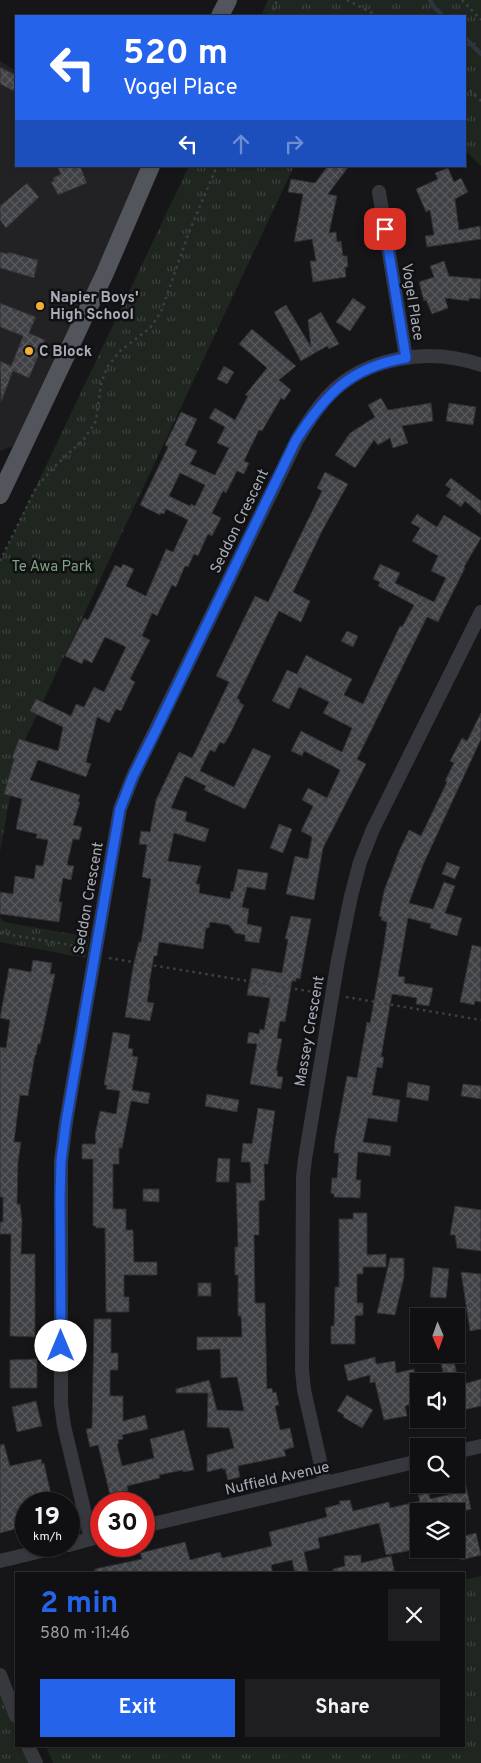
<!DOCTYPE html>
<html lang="en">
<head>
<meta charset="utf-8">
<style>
  body { margin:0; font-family:Overpass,sans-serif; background:#1e1e20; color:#f1f3f6; height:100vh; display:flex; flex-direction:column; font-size:19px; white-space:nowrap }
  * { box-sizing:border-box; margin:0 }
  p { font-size:16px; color:#9c9d9f }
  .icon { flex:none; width:28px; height:28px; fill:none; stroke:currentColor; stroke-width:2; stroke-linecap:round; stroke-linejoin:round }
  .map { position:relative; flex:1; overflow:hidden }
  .panel { position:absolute; left:15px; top:1572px; width:450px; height:175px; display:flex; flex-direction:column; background:#101012; border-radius:0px; box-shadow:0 1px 4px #0004,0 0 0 1px #303032 }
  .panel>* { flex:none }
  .hud { position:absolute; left:15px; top:15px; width:451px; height:152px; border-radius:0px; box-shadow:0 1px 4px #0004,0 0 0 1px #303032; background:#2563eb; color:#fff; overflow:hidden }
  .needle { width:32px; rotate:178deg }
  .controls { position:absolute; left:410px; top:1308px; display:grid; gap:10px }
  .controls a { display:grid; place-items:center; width:55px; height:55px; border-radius:0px; background:#101012; box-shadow:0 1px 4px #0004,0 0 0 1px #303032; font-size:25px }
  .speed { position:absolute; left:15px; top:1492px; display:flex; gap:10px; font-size:25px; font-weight:700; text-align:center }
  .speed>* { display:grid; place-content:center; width:65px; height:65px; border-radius:50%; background:#101012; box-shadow:0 1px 4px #0004,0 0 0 1px #303032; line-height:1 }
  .speed small { font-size:12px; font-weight:400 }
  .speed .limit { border:8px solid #d22; background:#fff; color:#111 }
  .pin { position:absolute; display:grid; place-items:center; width:42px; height:42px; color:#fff; margin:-21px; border-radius:10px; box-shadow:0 2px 8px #0006 }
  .me { position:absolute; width:55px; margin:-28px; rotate:0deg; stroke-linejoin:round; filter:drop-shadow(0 0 4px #0008) }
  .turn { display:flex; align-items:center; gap:18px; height:105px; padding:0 25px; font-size:22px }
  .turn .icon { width:65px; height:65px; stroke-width:2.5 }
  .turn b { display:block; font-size:35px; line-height:42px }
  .lanes { display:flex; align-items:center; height:48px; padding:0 25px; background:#0003; justify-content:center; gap:25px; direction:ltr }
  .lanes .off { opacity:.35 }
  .round { display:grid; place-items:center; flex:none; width:52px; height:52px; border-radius:0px; background:#1e1e20 }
  .headline { display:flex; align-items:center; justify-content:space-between; height:85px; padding:0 25px }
  h1 { font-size:30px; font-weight:700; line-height:38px; color:#2563eb }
  .button { display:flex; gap:10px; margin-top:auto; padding:10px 25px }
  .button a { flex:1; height:58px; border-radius:0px; background:#2563eb; color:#fff; font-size:20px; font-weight:700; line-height:58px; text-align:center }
  .button a+a { background:#1e1e20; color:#f1f3f6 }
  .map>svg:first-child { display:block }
  .built { fill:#222225 }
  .park { fill:url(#park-tufts) }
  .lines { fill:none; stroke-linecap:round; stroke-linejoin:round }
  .stream { stroke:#2c353c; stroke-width:4.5 }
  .building { fill:url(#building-cross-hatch); stroke:#303034; fill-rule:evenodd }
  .path { stroke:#3d3f44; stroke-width:2.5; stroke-dasharray:2.5 4; stroke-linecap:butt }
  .minor { stroke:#37383d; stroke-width:14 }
  .major { stroke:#53555c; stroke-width:18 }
  .route-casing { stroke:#184099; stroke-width:12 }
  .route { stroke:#2563eb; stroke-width:9 }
  .poi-dot { fill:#f2b134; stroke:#111113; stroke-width:2 }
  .labels { text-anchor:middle; stroke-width:5; stroke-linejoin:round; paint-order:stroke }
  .poi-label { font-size:15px; font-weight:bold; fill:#a8adb8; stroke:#111113; text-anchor:start }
  .street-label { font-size:15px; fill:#a8adb8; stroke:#111113 }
  .park-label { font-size:15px; fill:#7fa381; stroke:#111113 }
</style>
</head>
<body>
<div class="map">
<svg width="481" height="1763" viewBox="0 0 481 1763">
  <defs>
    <pattern id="park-tufts" width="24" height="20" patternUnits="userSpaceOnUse" patternTransform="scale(1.25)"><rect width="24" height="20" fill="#1e261f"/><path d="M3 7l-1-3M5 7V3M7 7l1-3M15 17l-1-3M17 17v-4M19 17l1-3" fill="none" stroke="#3c433d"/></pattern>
    <pattern id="building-cross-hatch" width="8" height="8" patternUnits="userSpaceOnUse" patternTransform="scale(1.25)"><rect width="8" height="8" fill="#404145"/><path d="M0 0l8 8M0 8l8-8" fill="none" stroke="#595a5e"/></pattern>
  </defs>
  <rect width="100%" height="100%" fill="#161618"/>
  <path class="built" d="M0 61 16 71V166H146L13 446 0 451Z"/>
  <g class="park">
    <path d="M268 0H481V166L465 150V16H261Z"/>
    <path d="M189 166H294L17 757 0 852V562Z"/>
    <path d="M0 917 4 922 89 937 86 958 0 942Z"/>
    <path d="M481 1576V1763H53L46 1746H464V1580Z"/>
    <path d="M0 1692 16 1729V1746H24L32 1763H0Z"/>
  </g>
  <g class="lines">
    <g class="stream">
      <path d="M430 0 433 6 443 16"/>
      <path d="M465 38 481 54"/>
    </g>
  </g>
  <g class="building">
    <path d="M0 67 16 75V92L0 84Z"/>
    <path d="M57 166H80L87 183 58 195 51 182 54 181 53 178 61 174Z"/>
    <path d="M328 166H349L328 194 337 196 329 233 336 232 337 242 341 241 343 256H347L348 267H345L346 277 313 282 310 261H316L312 239 294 242 303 194 288 192 291 179 315 183Z"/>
    <path d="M448 168 454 182 461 178 468 192 455 199 459 230 480 226 481 239 427 247 425 236 434 235 430 210 426 212 416 189 438 179 435 173Z"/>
    <path d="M27 183 39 197 6 228 0 220V206Z"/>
    <path d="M0 252 8 254V252L38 260 34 278 0 268Z"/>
    <path d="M444 261 449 276 481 279 480 299 469 298V301L445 298 448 308 432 314 426 300 424 301 419 282 434 277 430 266Z"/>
    <path d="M353 298 366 307 350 331 336 322Z"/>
    <path d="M0 303 36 317 29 333 45 340 29 378 13 371 1 402 0 361 11 366 23 336 0 327Z"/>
    <path d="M286 305 311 347 308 320 321 312 339 344 329 349 327 346 301 361 274 312Z"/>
    <path d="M252 329 296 366 279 380 291 390 284 400 281 398 262 431 259 430 244 461 249 463 244 474 237 471 226 493 223 491 212 513 221 518 212 536 208 534 198 556 194 554 188 567 185 566 176 587 172 585 157 616 152 613 142 636 150 640 130 679 135 682 121 711 116 709 109 723 97 717 86 762 91 764 86 777 38 760 30 780 80 795 78 802H80L73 825 82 827 79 840 73 839 67 865 74 866 71 880 63 878 59 902H62L59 922 0 914V892L13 894 15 876 34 879 36 865 43 866 48 840 36 838 37 834 16 829 22 799 4 794 14 759 12 758 19 739 58 751 63 727 30 711 36 699 71 716 76 704 84 707 94 687 104 692 126 647 105 637 92 663 84 659 82 664 65 656 84 618 88 620 115 565 121 568 123 564 134 569 126 586 146 596 166 549 173 552 188 520 166 509 164 514 161 513 160 515 140 505 168 447 165 445 181 412 197 419 185 445 197 451 190 464 215 475 229 448 217 443 225 427 209 418 215 408 235 420 248 396 245 395 267 368 239 344ZM180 473 205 485 195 506 191 504 190 506 169 496Z"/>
    <path d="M224 366 234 372 227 384 217 379Z"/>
    <path d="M381 398 388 410 431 403 433 421 402 426 408 443 393 448 390 438 378 445 374 440 355 468 335 455 350 433 375 417 368 405Z"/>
    <path d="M449 403 476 407 473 425 446 421Z"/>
    <path d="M325 472 348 484 322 531 293 592 310 601 301 622 279 611 237 698 240 700 239 702 244 705 229 736 224 744 220 742 215 752 210 750 200 771 234 787 253 748 271 756 245 809 204 790 206 786 185 776 171 808 187 812 185 821 209 829 205 842 174 833 168 861 201 866 196 884H200L199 893 230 899 231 891 233 892 238 869 268 873 265 890 247 887 242 907 249 909 247 924 262 927 259 943 245 941V935L235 933 229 925 210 922 209 928H206L203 949 159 942 157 956H154L149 984H150L147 1002 154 1003 150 1021 125 1017 133 967 139 942H141L151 879 142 877 147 845 139 844 141 831 150 832 156 800 179 752 192 758 229 682 216 676 255 596 268 602 322 491 317 488Z"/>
    <path d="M451 478 481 501V515L465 501 461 507 446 496 451 489 445 485Z"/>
    <path d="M417 514 437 527 444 515 481 538 464 567 465 568 438 622 427 617 357 759 366 764 323 848 314 900 286 894 295 856 308 859 312 837 301 831 313 806 302 800 308 788 327 798 340 770 304 751 302 756 291 751 301 731 342 752 352 728 323 713 329 702 299 687 289 709 272 701 287 670 297 674 306 655 352 679 344 695 363 704 400 626 402 627 414 605 378 586 380 582 373 579 380 564 400 573 395 583 434 602 446 578 431 571 438 556 412 541 420 528 411 523Z"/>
    <path d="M347 631 358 636 353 647 341 641Z"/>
    <path d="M481 713V739L423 865 409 903 433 909 444 882 455 886 445 913 462 918 457 936 430 928 431 924 408 918 398 976 405 977 404 983 433 988 429 1006 416 1004 417 998 392 994 381 1057H384L382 1068 377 1067 372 1095 400 1100 397 1122 368 1118 363 1142 391 1146 390 1156 358 1152 356 1180H361L360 1198 334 1197V1194L331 1193 332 1178H337L339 1153H334L335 1140 347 1076 357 1078 367 1022 370 1023 384 944 387 922 381 920 382 917 379 916 384 891 399 851 409 830 421 836 447 782 445 781 454 763 450 761 462 738 467 741Z"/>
    <path d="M279 824 292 829 283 853 270 848Z"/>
    <path d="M447 862 460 867 455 879 442 874Z"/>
    <path d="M291 916 311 919 300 979 296 978V981H292L285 1022 280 1021 277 1038 282 1039 276 1071H278L277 1076 283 1077 281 1089 250 1084 257 1044 247 1043 249 1032 259 1034 260 1029 264 1030 270 998 247 995 252 968 282 973 288 939H285Z"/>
    <path d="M472 945 481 947V1002L475 1001 474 1005 460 1002Z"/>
    <path d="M33 960 52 963 50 974H55L40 1044H38L36 1055H35L28 1096 20 1095 14 1142H21L18 1162 17 1204H20L22 1221 21 1254H35V1337L10 1336 11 1234H0V1222H3V1197H0V1047L6 1048 10 1020 0 1018 9 968 31 972Z"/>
    <path d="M113 1032 130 1035 128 1048 133 1049 132 1056 138 1057 132 1090 150 1093 148 1104 131 1101 122 1148H119V1164H113V1209H126V1230H133L134 1262H157V1275H124V1297H129V1312H106L105 1228H96V1226H93V1159H82V1144H96L95 1135 100 1111 116 1114 120 1091 106 1089 107 1085H104Z"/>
    <path d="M408 1082 430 1086 428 1101 406 1097Z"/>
    <path d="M463 1084 481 1086V1099L461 1096Z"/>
    <path d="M207 1094 239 1100 237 1112 205 1106Z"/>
    <path d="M258 1108 275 1111 268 1164H264L265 1200 259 1201V1235H254L255 1303H265L267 1389 272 1388 273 1393 276 1392 279 1405 275 1406 280 1430 290 1428 294 1447 284 1450 286 1456 238 1466 240 1477 228 1480 225 1469 223 1470V1468L207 1472V1455L234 1448 229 1428 207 1427 208 1393H176V1389L209 1380 217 1410 244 1411 237 1377 221 1378 220 1349 197 1350V1337H242L241 1316H238V1275H235V1247H238L236 1183H251L250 1162H241L243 1143 252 1144Z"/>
    <path d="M218 1158 230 1159 229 1182H216Z"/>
    <path d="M143 1189H159V1202L143 1201Z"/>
    <path d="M455 1206 481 1210V1251L457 1248 455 1235H450Z"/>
    <path d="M353 1213H367V1255L386 1254V1267H363V1274H357V1303H363V1315L355 1316V1344H331V1326H334L335 1287H339V1219H353Z"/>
    <path d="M390 1258H404V1277L395 1315 377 1313Z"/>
    <path d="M433 1267 449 1269 446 1298 430 1297Z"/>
    <path d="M461 1272 481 1274V1329L470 1331Z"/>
    <rect x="198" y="1283" width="13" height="13"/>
    <path d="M94 1319H111V1353H118V1370H110V1396H123V1421L145 1415 148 1429 122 1435 123 1439 118 1440 119 1443 117 1444 122 1466 154 1458 150 1439 184 1430 194 1470 183 1472V1470L159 1475 160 1478 127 1486 128 1491 110 1495 98 1445 90 1447 86 1429 92 1428Z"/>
    <path d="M375 1357 376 1364 395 1361 396 1373 414 1369 419 1390V1402L405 1406 407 1416 384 1420 375 1382 370 1383V1375L348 1381 344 1365Z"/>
    <path d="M453 1357 457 1375 445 1379 440 1360Z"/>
    <path d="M37 1359V1388H10V1360Z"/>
    <path d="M481 1379V1406L463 1410 457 1386Z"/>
    <path d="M347 1395 373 1410 362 1428 343 1417 344 1415 337 1411Z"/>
    <path d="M36 1401 42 1426 17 1432 12 1407Z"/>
    <path d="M4 1444 10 1466 41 1459 42 1464 44 1463 53 1504H26V1526L0 1533V1445Z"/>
    <path d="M466 1486 471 1509 456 1513V1511H419V1520L412 1521 418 1549 386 1555 379 1523 318 1538 320 1548 304 1552 309 1574H295L292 1560 271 1565 273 1574H95V1569L142 1559 140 1553 185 1542 190 1560 220 1552 222 1558 272 1546 269 1532 327 1517 325 1508 340 1504 339 1501 350 1500 353 1511 389 1502 390 1508 420 1501 418 1495 429 1493 430 1499 456 1493 455 1488Z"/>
    <path d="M476 1533 481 1555 461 1560 458 1550H456V1538Z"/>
    <path d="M361 1555V1563L391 1556 395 1574H333V1569L345 1566 344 1556Z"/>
  </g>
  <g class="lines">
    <g class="path">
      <path d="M347 0 378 16"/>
      <path d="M462 0 481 20"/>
      <path d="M271 16 277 0"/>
      <path d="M465 86 481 101"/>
      <path d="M0 561 36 488 54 467 84 439 96 421 101 384 107 367 120 351 150 328 161 312 189 232 217 166"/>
      <path d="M0 933 82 947"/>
      <path d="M109 958 320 993"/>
      <path d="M346 997 481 1020"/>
    </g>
    <g class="minor">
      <path d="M379 192 406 358"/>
      <path d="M456 1452 481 1446"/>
      <path d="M325 1483 304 1390 302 1370 303 1177 305 1159 338 960 351 896 360 862 373 829 481 612"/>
      <path d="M144 1526 419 1461"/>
      <path d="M91 1539 64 1426 61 1404V1161L66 1122 120 809 133 776 297 440C306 425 315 410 328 396 366 356 430 347 481 365"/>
      <path d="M69 1545 101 1536"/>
      <path d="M0 1561 62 1546"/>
      <path d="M0 1675 16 1716"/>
      <path d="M28 1746 36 1763"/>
    </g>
    <g class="major">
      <path d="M220 16 228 0"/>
      <path d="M0 495 105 273 151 166"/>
    </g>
  </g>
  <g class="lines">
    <g class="route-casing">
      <path id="route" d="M61 1346 60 1198 61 1161 66 1122 120 809 133 776 156 730 296 440C325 395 350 367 406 358L385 229"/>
    </g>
    <use href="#route" class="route"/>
  </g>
  <g class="poi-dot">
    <circle cx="40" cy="306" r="5"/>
    <circle cx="29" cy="351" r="5"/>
  </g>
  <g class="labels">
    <g class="poi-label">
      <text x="50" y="302">Napier Boys'<tspan x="50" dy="17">High School</tspan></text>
      <text x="39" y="356">C Block</text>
    </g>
    <g class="street-label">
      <text transform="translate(413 302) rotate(81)" y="5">Vogel Place</text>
      <text transform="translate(239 521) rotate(-64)" y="5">Seddon Crescent</text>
      <text transform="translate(88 898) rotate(-80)" y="5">Seddon Crescent</text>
      <text transform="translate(309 1031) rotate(-80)" y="5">Massey Crescent</text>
      <text transform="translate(277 1478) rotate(-13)" y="5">Nuffield Avenue</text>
    </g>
    <g class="park-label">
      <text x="52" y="571">Te Awa Park</text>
    </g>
  </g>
</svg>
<div class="controls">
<a><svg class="needle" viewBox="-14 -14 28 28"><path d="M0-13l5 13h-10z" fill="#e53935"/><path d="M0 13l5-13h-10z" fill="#9c9d9f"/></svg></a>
<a><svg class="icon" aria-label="sound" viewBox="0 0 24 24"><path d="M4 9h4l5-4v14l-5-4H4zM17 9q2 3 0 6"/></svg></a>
<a><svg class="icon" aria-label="search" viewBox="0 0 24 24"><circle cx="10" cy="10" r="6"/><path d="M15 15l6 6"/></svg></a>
<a><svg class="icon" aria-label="layers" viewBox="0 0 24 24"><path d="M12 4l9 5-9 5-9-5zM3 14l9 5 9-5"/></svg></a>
</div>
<div class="speed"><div>19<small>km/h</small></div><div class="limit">30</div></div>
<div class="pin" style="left:385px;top:229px;background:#d93025"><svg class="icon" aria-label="arrive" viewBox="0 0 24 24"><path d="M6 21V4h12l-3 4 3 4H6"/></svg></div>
<svg class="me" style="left:61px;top:1346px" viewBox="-20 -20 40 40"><circle r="19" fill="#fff"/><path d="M0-13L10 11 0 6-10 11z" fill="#2563eb"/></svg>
<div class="hud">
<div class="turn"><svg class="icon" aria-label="left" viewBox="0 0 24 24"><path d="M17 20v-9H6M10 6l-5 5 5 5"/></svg><div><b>520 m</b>Vogel Place</div></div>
<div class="lanes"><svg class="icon" aria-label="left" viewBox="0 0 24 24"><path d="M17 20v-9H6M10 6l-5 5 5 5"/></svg><svg class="icon off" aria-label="ahead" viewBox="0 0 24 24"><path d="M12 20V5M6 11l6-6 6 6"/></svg><svg class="icon off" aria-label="right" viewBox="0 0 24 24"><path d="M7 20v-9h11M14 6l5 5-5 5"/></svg></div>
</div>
<section class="panel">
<div class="headline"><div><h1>2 min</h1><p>580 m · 11:46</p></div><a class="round"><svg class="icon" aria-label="close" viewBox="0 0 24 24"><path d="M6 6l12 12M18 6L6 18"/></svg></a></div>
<div class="button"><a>Exit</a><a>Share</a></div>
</section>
</div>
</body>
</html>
